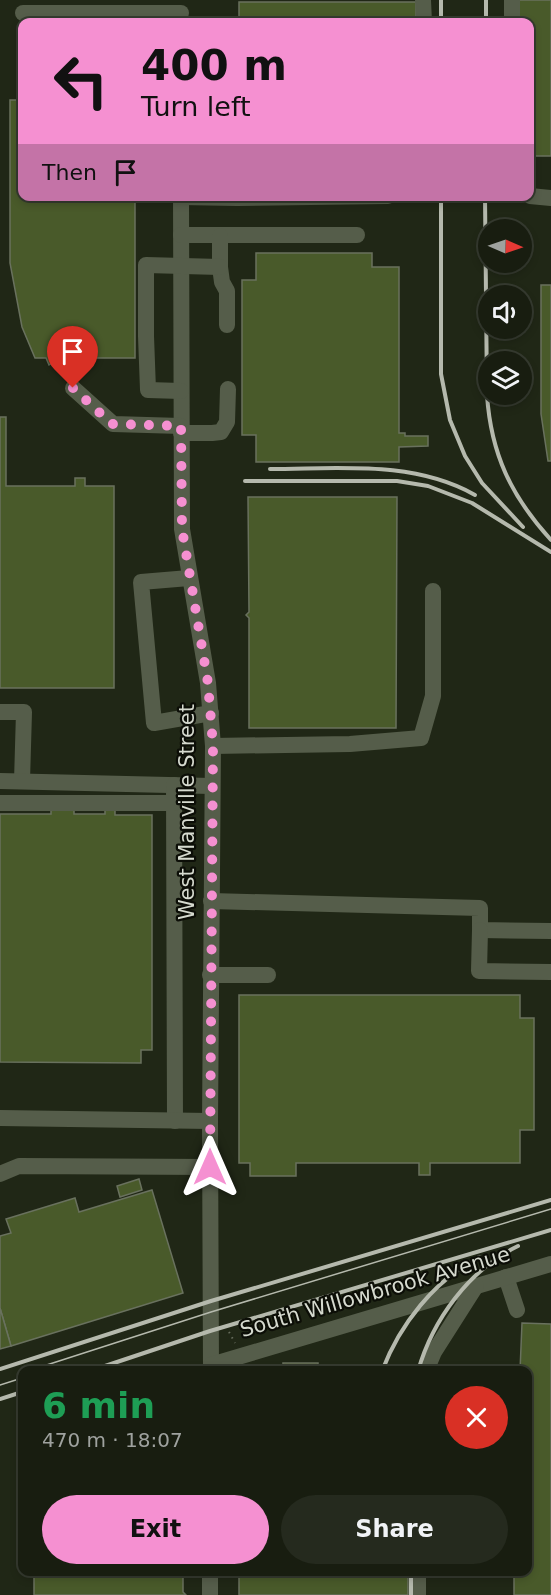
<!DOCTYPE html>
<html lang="en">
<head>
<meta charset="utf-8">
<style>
  body { margin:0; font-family:"DejaVu Sans",sans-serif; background:#252a1e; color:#f1f3f6; height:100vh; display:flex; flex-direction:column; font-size:22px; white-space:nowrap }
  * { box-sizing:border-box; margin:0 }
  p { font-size:20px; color:#9fa29f }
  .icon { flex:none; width:33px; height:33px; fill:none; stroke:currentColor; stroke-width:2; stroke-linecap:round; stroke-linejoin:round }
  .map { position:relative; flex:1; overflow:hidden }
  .sheet { position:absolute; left:18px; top:1366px; width:514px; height:210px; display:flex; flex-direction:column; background:#181d10; border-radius:12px; box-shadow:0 3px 9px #0003,0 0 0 2px #363b30 }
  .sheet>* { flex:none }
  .top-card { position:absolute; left:18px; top:18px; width:516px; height:183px; border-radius:12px; box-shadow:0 3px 9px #0003,0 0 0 2px #363b30; background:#f590d1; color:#111; overflow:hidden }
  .needle { width:39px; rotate:92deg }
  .controls { position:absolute; left:478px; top:219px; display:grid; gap:12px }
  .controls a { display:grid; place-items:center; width:54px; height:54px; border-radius:50%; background:#181d10; box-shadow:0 3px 9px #0003,0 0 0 2px #363b30; font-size:30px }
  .pin { position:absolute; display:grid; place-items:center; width:51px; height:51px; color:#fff; margin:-62px -26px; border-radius:50% 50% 50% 0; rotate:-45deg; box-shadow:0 0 6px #0007 }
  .pin .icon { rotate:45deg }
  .me { position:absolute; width:66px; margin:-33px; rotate:0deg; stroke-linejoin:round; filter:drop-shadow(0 0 4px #0008) }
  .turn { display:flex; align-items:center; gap:21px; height:126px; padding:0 24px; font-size:27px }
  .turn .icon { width:78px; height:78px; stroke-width:2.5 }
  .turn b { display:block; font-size:42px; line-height:51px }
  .then { display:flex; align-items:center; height:57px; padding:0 24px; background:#0003; gap:12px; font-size:22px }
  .round { display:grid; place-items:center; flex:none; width:63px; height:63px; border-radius:32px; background:#252a1e }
  .head { display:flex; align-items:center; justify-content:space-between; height:102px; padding:0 24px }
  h1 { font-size:36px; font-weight:800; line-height:45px; color:#1e9e55 }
  .button { display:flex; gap:12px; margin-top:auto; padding:12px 24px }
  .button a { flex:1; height:69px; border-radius:36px; background:#f590d1; color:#111; font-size:24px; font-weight:800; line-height:69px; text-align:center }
  .button a+a { background:#252a1e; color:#f1f3f6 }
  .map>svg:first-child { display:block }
  .building { fill:#495a2a; stroke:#69715e; stroke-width:1.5 }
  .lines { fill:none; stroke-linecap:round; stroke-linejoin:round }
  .path { stroke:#666c5d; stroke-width:2; stroke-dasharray:1.5 4.5; stroke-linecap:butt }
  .minor { stroke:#555d4a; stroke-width:16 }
  .tram { stroke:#b5b9ad; stroke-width:1.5 }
  .rail { stroke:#b5b9ad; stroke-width:4 }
  .route { stroke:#f590d1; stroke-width:10; stroke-dasharray:0 18 }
  .labels { text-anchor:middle; stroke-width:4.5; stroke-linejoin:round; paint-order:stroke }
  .street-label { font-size:21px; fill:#d6dacf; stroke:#0c0e07 }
</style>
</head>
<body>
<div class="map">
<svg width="551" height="1595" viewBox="0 0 551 1595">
  <rect width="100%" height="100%" fill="#202716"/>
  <g class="building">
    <path d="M518 0H551V156H530V22H518Z"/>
    <rect x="239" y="2" width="177" height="20"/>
    <path d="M10 100H22V196H135V358H75L62 365 59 359 49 365 46 358H35L22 327 10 263Z"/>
    <path d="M256 253H372V267H399V433H405V436H428V446L399 447V462H256V435H242V280H256Z"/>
    <path d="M541 285H551V461H548L541 414Z"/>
    <path d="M0 417H6V486H75V478H85V486H114V688H0Z"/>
    <path d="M248 497H397L396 728H249V618L246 615 249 612Z"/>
    <path d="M51 806H74V814H105V808H115V815H152V1050H141V1063L0 1062V814H51Z"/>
    <path d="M239 995H520V1018H534V1130H520V1163H430V1175H419V1163H296V1176H250V1163H239Z"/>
    <path d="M139 1179 142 1190 120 1197 117 1186Z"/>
    <path d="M152 1190 183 1293 11 1346 0 1308V1236L11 1233 6 1219 75 1198 79 1212Z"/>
    <path d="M0 1308 11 1346 0 1349Z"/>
    <path d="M522 1323 551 1324V1595H514V1572H528V1371H520Z"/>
    <rect x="283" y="1363" width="35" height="8"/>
    <path d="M34 1572H183V1592L186 1595H34Z"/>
    <rect x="239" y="1572" width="169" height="23"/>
  </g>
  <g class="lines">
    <path class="path" d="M229 1332 235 1343"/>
    <g class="minor">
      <path d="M423 0 424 22"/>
      <path d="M512 0V22"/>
      <path d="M23 13H181"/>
      <path d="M181 196 182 529 208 683 213 746 210 1121 211 1371"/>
      <path d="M530 196 551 198"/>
      <path d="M181 197 237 198 388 196"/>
      <path d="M181 235H357"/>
      <path d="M220 236V267L222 282 227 291V325"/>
      <path d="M73 388 113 424 181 426"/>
      <path d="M181 391 148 390 146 336V265L220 267"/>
      <path d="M181 433H212L221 432 227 422 228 389"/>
      <path d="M189 578 141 582 154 723 211 713"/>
      <path d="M0 712H24L22 781"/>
      <path d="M213 746 350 744 421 738 433 696V591"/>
      <path d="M0 781 211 786"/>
      <path d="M174 785 175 1121"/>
      <path d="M0 803H174"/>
      <path d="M211 901 480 908V930L551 931"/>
      <path d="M480 930 479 971 551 972"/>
      <path d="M210 975H268"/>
      <path d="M0 1118 210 1121"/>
      <path d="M0 1174 19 1166 210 1167"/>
      <path d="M506 1277 517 1310"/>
      <path d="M211 1365 551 1264"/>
      <path d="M426 1371 434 1352 476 1286"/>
      <path d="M418 1572V1595"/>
      <path d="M210 1595V1572"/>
    </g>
    <g class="tram">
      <path d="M28 1371 211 1312 551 1209"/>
      <path d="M0 1385 22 1378"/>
    </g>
    <g class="rail">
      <path d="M486 0V22"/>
      <path d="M441 22V0"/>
      <path d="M441 196V374L450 420 465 456 482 483 523 527"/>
      <path d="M485 196 487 395C491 454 511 496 551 540"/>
      <path d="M270 469C339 469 413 460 475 495"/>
      <path d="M245 481H397L428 486 472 503 551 552"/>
      <path d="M0 1369 211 1301 551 1200"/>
      <path d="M90 1371 210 1331 551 1230"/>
      <path d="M382 1371C400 1324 434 1281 479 1257"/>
      <path d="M418 1371C433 1319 469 1270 518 1246"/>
      <path d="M0 1399 22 1392"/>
      <path d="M411 1572V1595"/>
    </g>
  </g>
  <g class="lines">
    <path class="route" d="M73 388 112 424 181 426 182 529 208 683 213 746 210 1167"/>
  </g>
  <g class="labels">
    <g class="street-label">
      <text transform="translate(187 812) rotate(-90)" y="7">West Manville Street</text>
      <text transform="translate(375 1292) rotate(-16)" y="7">South Willowbrook Avenue</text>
    </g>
  </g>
</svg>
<div class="controls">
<a><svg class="needle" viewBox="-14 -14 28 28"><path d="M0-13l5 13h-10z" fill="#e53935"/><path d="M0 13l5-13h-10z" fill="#9fa29f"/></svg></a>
<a><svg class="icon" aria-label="sound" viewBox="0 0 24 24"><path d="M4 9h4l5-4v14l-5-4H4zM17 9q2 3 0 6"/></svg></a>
<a><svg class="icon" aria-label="layers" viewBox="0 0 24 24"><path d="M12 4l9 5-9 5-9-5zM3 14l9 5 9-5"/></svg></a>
</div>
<div class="pin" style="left:73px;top:388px;background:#d93025"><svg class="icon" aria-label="arrive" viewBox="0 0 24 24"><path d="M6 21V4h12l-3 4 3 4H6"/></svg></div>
<svg class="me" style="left:210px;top:1167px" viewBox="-20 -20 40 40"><path d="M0-17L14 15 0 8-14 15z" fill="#f590d1" stroke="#fff" stroke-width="4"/></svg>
<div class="top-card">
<div class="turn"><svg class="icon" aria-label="left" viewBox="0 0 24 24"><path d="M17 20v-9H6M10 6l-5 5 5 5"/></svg><div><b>400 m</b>Turn left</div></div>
<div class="then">Then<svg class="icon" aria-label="arrive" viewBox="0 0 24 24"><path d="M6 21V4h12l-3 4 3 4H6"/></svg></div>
</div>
<section class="sheet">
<div class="head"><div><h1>6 min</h1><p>470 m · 18:07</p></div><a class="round" style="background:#d93025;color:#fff"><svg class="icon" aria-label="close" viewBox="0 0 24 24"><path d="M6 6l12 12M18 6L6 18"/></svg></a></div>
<div class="button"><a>Exit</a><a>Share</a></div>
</section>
</div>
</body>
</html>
